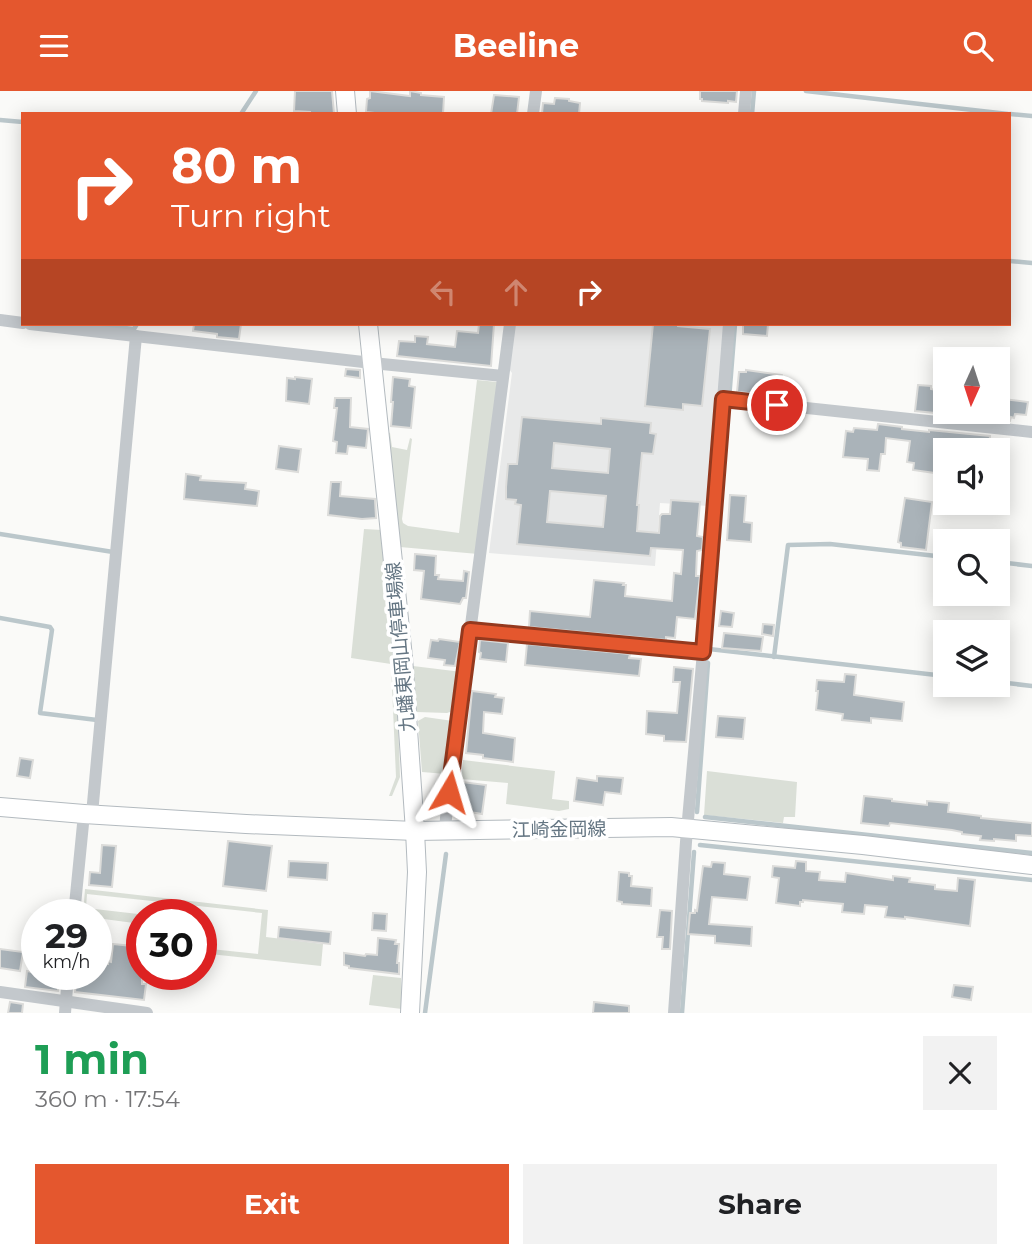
<!DOCTYPE html>
<html lang="en">
<head>
<meta charset="utf-8">
<style>
  body { margin:0; font-family:Montserrat,"Noto Sans JP",sans-serif; background:#f2f2f2; color:#202124; height:100vh; display:flex; flex-direction:column; font-size:26px; white-space:nowrap }
  * { box-sizing:border-box; margin:0 }
  p { font-size:23px; color:#757577 }
  .icon { flex:none; width:38px; height:38px; fill:none; stroke:currentColor; stroke-width:2; stroke-linecap:round; stroke-linejoin:round }
  .map { position:relative; height:922px; overflow:hidden }
  .drawer { display:flex; flex-direction:column; background:#fff; flex:1 }
  .drawer>* { flex:none }
  .top-card { position:absolute; left:21px; top:21px; width:990px; height:214px; border-radius:0px; box-shadow:0 4px 18px #0003; background:#e4572e; color:#fff; overflow:hidden }
  .needle { width:46px; rotate:183deg }
  .controls { position:absolute; left:933px; top:256px; display:grid; gap:14px }
  .controls a { display:grid; place-items:center; width:77px; height:77px; border-radius:0px; background:#fff; box-shadow:0 4px 18px #0003; font-size:35px }
  .speed { position:absolute; left:21px; top:808px; display:flex; gap:14px; font-size:35px; font-weight:700; text-align:center }
  .speed>* { display:grid; place-content:center; width:91px; height:91px; border-radius:50%; background:#fff; box-shadow:0 4px 18px #0003; line-height:1 }
  .speed small { font-size:18px; font-weight:400 }
  .speed .limit { border:10px solid #d22; background:#fff; color:#111 }
  .pin { position:absolute; display:grid; place-items:center; width:60px; height:60px; color:#fff; margin:-30px; border:4px solid #fff; border-radius:50%; box-shadow:0 2px 7px #0007 }
  .me { position:absolute; width:77px; margin:-38px; rotate:7deg; stroke-linejoin:round; filter:drop-shadow(0 0 5px #0008) }
  .turn { display:flex; align-items:center; gap:24px; height:147px; padding:0 35px; font-size:32px }
  .turn .icon { width:91px; height:91px; stroke-width:2.5 }
  .turn b { display:block; font-size:49px; line-height:60px }
  .lanes { display:flex; align-items:center; height:66px; padding:0 35px; background:#0003; justify-content:center; gap:35px; direction:ltr }
  .lanes .off { opacity:.35 }
  .round { display:grid; place-items:center; flex:none; width:74px; height:74px; border-radius:0px; background:#f2f2f2 }
  .overview { display:flex; align-items:center; justify-content:space-between; height:119px; padding:0 35px }
  h1 { font-size:42px; font-weight:700; line-height:52px; color:#1e9e55 }
  .cta { display:flex; gap:14px; margin-top:auto; padding:14px 35px }
  .cta a { flex:1; height:80px; border-radius:0px; background:#e4572e; color:#fff; font-size:28px; font-weight:700; line-height:80px; text-align:center }
  .cta a+a { background:#f2f2f2; color:#202124 }
  header { display:flex; justify-content:space-between; align-items:center; height:91px; padding:0 35px; background:#e4572e; color:#fff; font-size:32px; font-weight:700 }
  .map>svg:first-child { display:block }
  .built { fill:#e8e9e9 }
  .green { fill:#dadfd7 }
  .lines { fill:none; stroke-linecap:round; stroke-linejoin:round }
  .stream { stroke:#bbc7cb; stroke-width:4.5 }
  .building { fill:#aab3b9; stroke:#dcdcda; stroke-width:2; fill-rule:evenodd }
  .secondary-casing { stroke:#b3babf; stroke-width:20 }
  .street { stroke:#c3c8cc; stroke-width:12 }
  .secondary { stroke:#fff; stroke-width:18 }
  .route-casing { stroke:#94391e; stroke-width:18 }
  .route { stroke:#e4572e; stroke-width:12 }
  .labels { text-anchor:middle; stroke-width:7; stroke-linejoin:round; paint-order:stroke }
  .street-label { font-size:19px; fill:#657683; stroke:#fff }
</style>
</head>
<body>
<header><svg class="icon" aria-label="menu" viewBox="0 0 24 24"><path d="M4 6h16M4 12h16M4 18h16"/></svg>Beeline<svg class="icon" aria-label="search" viewBox="0 0 24 24"><circle cx="10" cy="10" r="6"/><path d="M15 15l6 6"/></svg></header>
<div class="map">
<svg width="1032" height="922" viewBox="0 0 1032 922">
  <rect width="100%" height="100%" fill="#fafaf8"/>
  <path class="built" d="M515 233H724L709 415 660 412 655 475 489 462 512 282 509 278Z"/>
  <g class="green">
    <path d="M477 289 497 291 478 463 400 456 387 341 390 342 392 356 407 359 410 347 412 348 402 428 403 432 408 435 459 442Z"/>
    <path d="M364 438 382 439 396 571 400 686 392 705H389L396 686 391 573 351 567Z"/>
    <path d="M413 575 462 581 456 619 447 622 417 621 415 619 411 576Z"/>
    <path d="M425 626 453 630 446 683 422 681 418 630Z"/>
    <path d="M463 669 555 680 552 708 569 710V718L559 720 506 713 508 692 461 688Z"/>
    <path d="M707 680 797 691 795 726H784L783 732 704 724Z"/>
    <path d="M85 798 268 819 266 846 323 853 321 875 201 862V857L258 863 262 822 87 803 86 817 138 823 136 850 142 851V855L133 854 134 832 96 827V824H83Z"/>
    <path d="M373 884 401 887 402 918 369 914Z"/>
  </g>
  <g class="lines">
    <g class="stream">
      <path d="M806 0 1008 23"/>
      <path d="M241 23 256 0"/>
      <path d="M752 23 754 0"/>
      <path d="M1010 23 1032 25"/>
      <path d="M0 29 23 31"/>
      <path d="M1010 170 1032 172"/>
      <path d="M86 233 134 238 137 233"/>
      <path d="M724 371 735 233"/>
      <path d="M0 443 113 461"/>
      <path d="M998 471 1032 475"/>
      <path d="M0 527 50 536 52 539 40 622 97 629"/>
      <path d="M709 558 945 585"/>
      <path d="M774 566 788 454 830 453 945 466"/>
      <path d="M998 591 1032 595"/>
      <path d="M697 721 708 572"/>
      <path d="M705 726 1032 762"/>
      <path d="M700 754 1032 789"/>
      <path d="M425 922 446 763"/>
      <path d="M682 922 694 761"/>
    </g>
  </g>
  <g class="building">
    <path d="M295 0H332L334 23 310 22V21L294 20Z"/>
    <path d="M370 0 410 5V0L421 2V4L444 6 443 23H383L366 21 367 8 370 7Z"/>
    <path d="M700 0H737L736 11 728 10V12L702 10V8H700Z"/>
    <path d="M494 4 519 6 517 23H491Z"/>
    <path d="M555 7 569 8V10L580 12 579 23H542L543 12 554 13Z"/>
    <path d="M194 233H241L239 248 217 246V243L193 240Z"/>
    <path d="M479 233H494L491 275 397 265 399 250 415 251V245L428 246 427 253 455 256 457 240 478 242Z"/>
    <path d="M653 233H678V235L710 238 702 315 683 313V319L645 315Z"/>
    <path d="M743 233H768L767 245 743 243Z"/>
    <path d="M346 278 360 279V287L345 285Z"/>
    <path d="M746 279 782 284 780 301 768 299V304L737 301 739 281H746Z"/>
    <path d="M295 286 312 288 309 313 286 310 287 287 295 288Z"/>
    <path d="M393 286 410 288 409 295 415 296 411 337 391 335 393 311H391Z"/>
    <path d="M918 294 931 295V298L945 301V320H968L967 325 915 320Z"/>
    <path d="M335 307H351L350 336 368 338 366 357 348 355 347 363 336 362 337 351 333 350 337 317H334Z"/>
    <path d="M1003 308 1028 311 1026 324 1015 323 1014 327 1011 326 1010 330 998 329V313L1002 314Z"/>
    <path d="M522 326 601 333V327L651 332 650 342 656 343 653 363 642 362 637 414H639L637 440 659 442 660 425 662 423H670L671 409 700 411 697 445 703 446 702 459 697 460 696 485H700L695 528 677 526 675 547 666 546V549L529 536 530 520 590 526 594 489 624 492 623 494H626L625 505 672 510 674 482 681 483 683 459 651 457 650 465 517 453 521 414 515 413 516 409 506 408V396L508 373H517ZM554 352 610 358 608 382 552 377ZM550 400 606 405 603 436 547 431Z"/>
    <path d="M878 333 902 336V338L929 341V339L990 345 989 359H938L935 382 913 379 914 372 907 371 910 350 886 347 885 363H881L879 380 867 379 868 368 843 366 846 340 853 341 854 337 877 339Z"/>
    <path d="M279 355 301 358 298 381 276 378Z"/>
    <path d="M186 383 201 385 200 389 246 392 245 398 259 400 257 415 184 408Z"/>
    <path d="M331 391H341L340 405 375 408 376 427 362 428 328 424Z"/>
    <path d="M730 404 746 405 744 431 752 432 751 451 727 449Z"/>
    <path d="M905 407 932 411 926 459 901 456V452L898 451Z"/>
    <path d="M415 463 436 465 435 484H439L438 488 463 490 464 480 469 481 466 507H463L460 513 421 508 424 480 414 479Z"/>
    <path d="M721 520 734 522 732 536 719 535Z"/>
    <path d="M763 533 774 534 773 545 762 543Z"/>
    <path d="M724 542 763 546 761 560 722 557Z"/>
    <path d="M439 548 460 551 455 575 444 574 445 569 428 567 431 549 438 550Z"/>
    <path d="M480 549 508 552 506 571 480 568 481 562 479 561Z"/>
    <path d="M527 553 630 563 629 567 641 568 639 585 525 574Z"/>
    <path d="M674 576 693 578 686 651 664 650V645L646 643 647 620 677 622 680 591H673Z"/>
    <path d="M845 583 856 584 854 604 904 611 902 630 871 627V632L842 629 843 623 816 619 818 600H816L817 589 844 591Z"/>
    <path d="M472 600 496 603 495 606 504 607 502 623 484 621 483 642 515 647 513 671 483 667V664L466 662Z"/>
    <path d="M718 625 745 627 743 648 716 646Z"/>
    <path d="M20 667 33 669 30 687 17 685Z"/>
    <path d="M597 685 623 687 621 703 605 701 603 714 574 710 577 687 597 690Z"/>
    <path d="M462 691 486 694 482 723 458 719Z"/>
    <path d="M864 705 892 708V710L927 714V710L949 712 948 721 981 725V727L1032 732V745L1016 744V750L994 748V750L980 749 981 745 962 743V741L952 739 890 732 889 735 861 732Z"/>
    <path d="M228 750 272 755 266 800 223 795Z"/>
    <path d="M102 754 116 755 112 796 89 794 90 781 100 782Z"/>
    <path d="M289 770 328 772 327 789 288 786Z"/>
    <path d="M796 770 806 771V780L820 781 819 789 845 791 846 782 893 789V785L910 787 909 791 935 794V798L957 800 958 787 975 789 970 835 905 826V828L885 826 887 816 865 814 864 823 842 821 843 813 803 809V811H800V815L776 812 779 787 772 786 773 775 795 777Z"/>
    <path d="M712 771 725 772 724 783 750 786 747 809 712 806 709 833 752 836 751 855 715 852V845L688 843 690 822H695V819L697 820 703 775 711 776Z"/>
    <path d="M619 781 629 782V785H632L631 795 652 797 651 815 622 813V811L617 810Z"/>
    <path d="M660 819 672 820 670 858H662L663 846H657Z"/>
    <path d="M373 822 387 823 386 840 372 839Z"/>
    <path d="M279 836 331 841 330 853 278 847Z"/>
    <path d="M378 847 396 849 395 853H399L397 872H399V883L349 877V875L344 874V862L365 865 366 863 377 864Z"/>
    <path d="M113 853 142 856V893H146L144 909 75 901 77 884H96V872L108 873V870L111 871Z"/>
    <path d="M0 858 23 861 20 880 0 877Z"/>
    <path d="M27 880 37 882V884H59L58 900 25 896Z"/>
    <path d="M954 894 973 896 971 909 952 906Z"/>
    <path d="M10 911 23 913 22 922H8Z"/>
    <path d="M594 911 629 915V922H593Z"/>
  </g>
  <g class="lines">
    <g class="secondary-casing">
      <g id="secondary">
        <path d="M345 0 347 23"/>
        <path d="M368 233 403 566 415 740 417 781 410 922"/>
        <path d="M0 716 84 723 246 733 415 740 671 736 863 754 1032 774"/>
      </g>
    </g>
    <g class="street">
      <path d="M533 23 536 0"/>
      <path d="M744 23 746 0"/>
      <path d="M0 229 23 232"/>
      <path d="M30 233 372 272 503 285"/>
      <path d="M723 308 1032 341"/>
      <path d="M470 539 703 561"/>
      <path d="M92 723 136 245"/>
      <path d="M445 740 446 727 510 233"/>
      <path d="M74 824 84 723"/>
      <path d="M0 901 147 922"/>
      <path d="M65 922 68 884"/>
      <path d="M674 922 686 751 703 561 729 233"/>
    </g>
    <use href="#secondary" class="secondary"/>
  </g>
  <g class="lines">
    <g class="route-casing">
      <path id="route" d="M449 701 470 539 703 561 723 308 777 314"/>
    </g>
    <use href="#route" class="route"/>
  </g>
  <g class="labels">
    <g class="street-label">
      <text transform="translate(400 556) rotate(-95)" y="7">九蟠東岡山停車場線</text>
      <text transform="translate(559 738) rotate(-1)" y="7">江崎金岡線</text>
    </g>
  </g>
</svg>
<div class="controls">
<a><svg class="needle" viewBox="-14 -14 28 28"><path d="M0-13l5 13h-10z" fill="#e53935"/><path d="M0 13l5-13h-10z" fill="#757577"/></svg></a>
<a><svg class="icon" aria-label="sound" viewBox="0 0 24 24"><path d="M4 9h4l5-4v14l-5-4H4zM17 9q2 3 0 6"/></svg></a>
<a><svg class="icon" aria-label="search" viewBox="0 0 24 24"><circle cx="10" cy="10" r="6"/><path d="M15 15l6 6"/></svg></a>
<a><svg class="icon" aria-label="layers" viewBox="0 0 24 24"><path d="M12 4l9 5-9 5-9-5zM3 14l9 5 9-5"/></svg></a>
</div>
<div class="speed"><div>29<small>km/h</small></div><div class="limit">30</div></div>
<div class="pin" style="left:777px;top:314px;background:#d93025"><svg class="icon" aria-label="arrive" viewBox="0 0 24 24"><path d="M6 21V4h12l-3 4 3 4H6"/></svg></div>
<svg class="me" style="left:449px;top:701px" viewBox="-20 -20 40 40"><path d="M0-17L14 15 0 8-14 15z" fill="#e4572e" stroke="#fff" stroke-width="4"/></svg>
<div class="top-card">
<div class="turn"><svg class="icon" aria-label="right" viewBox="0 0 24 24"><path d="M7 20v-9h11M14 6l5 5-5 5"/></svg><div><b>80 m</b>Turn right</div></div>
<div class="lanes"><svg class="icon off" aria-label="left" viewBox="0 0 24 24"><path d="M17 20v-9H6M10 6l-5 5 5 5"/></svg><svg class="icon off" aria-label="ahead" viewBox="0 0 24 24"><path d="M12 20V5M6 11l6-6 6 6"/></svg><svg class="icon" aria-label="right" viewBox="0 0 24 24"><path d="M7 20v-9h11M14 6l5 5-5 5"/></svg></div>
</div>
</div>
<section class="drawer">
<div class="overview"><div><h1>1 min</h1><p>360 m · 17:54</p></div><a class="round"><svg class="icon" aria-label="close" viewBox="0 0 24 24"><path d="M6 6l12 12M18 6L6 18"/></svg></a></div>
<div class="cta"><a>Exit</a><a>Share</a></div>
</section>
</body>
</html>
